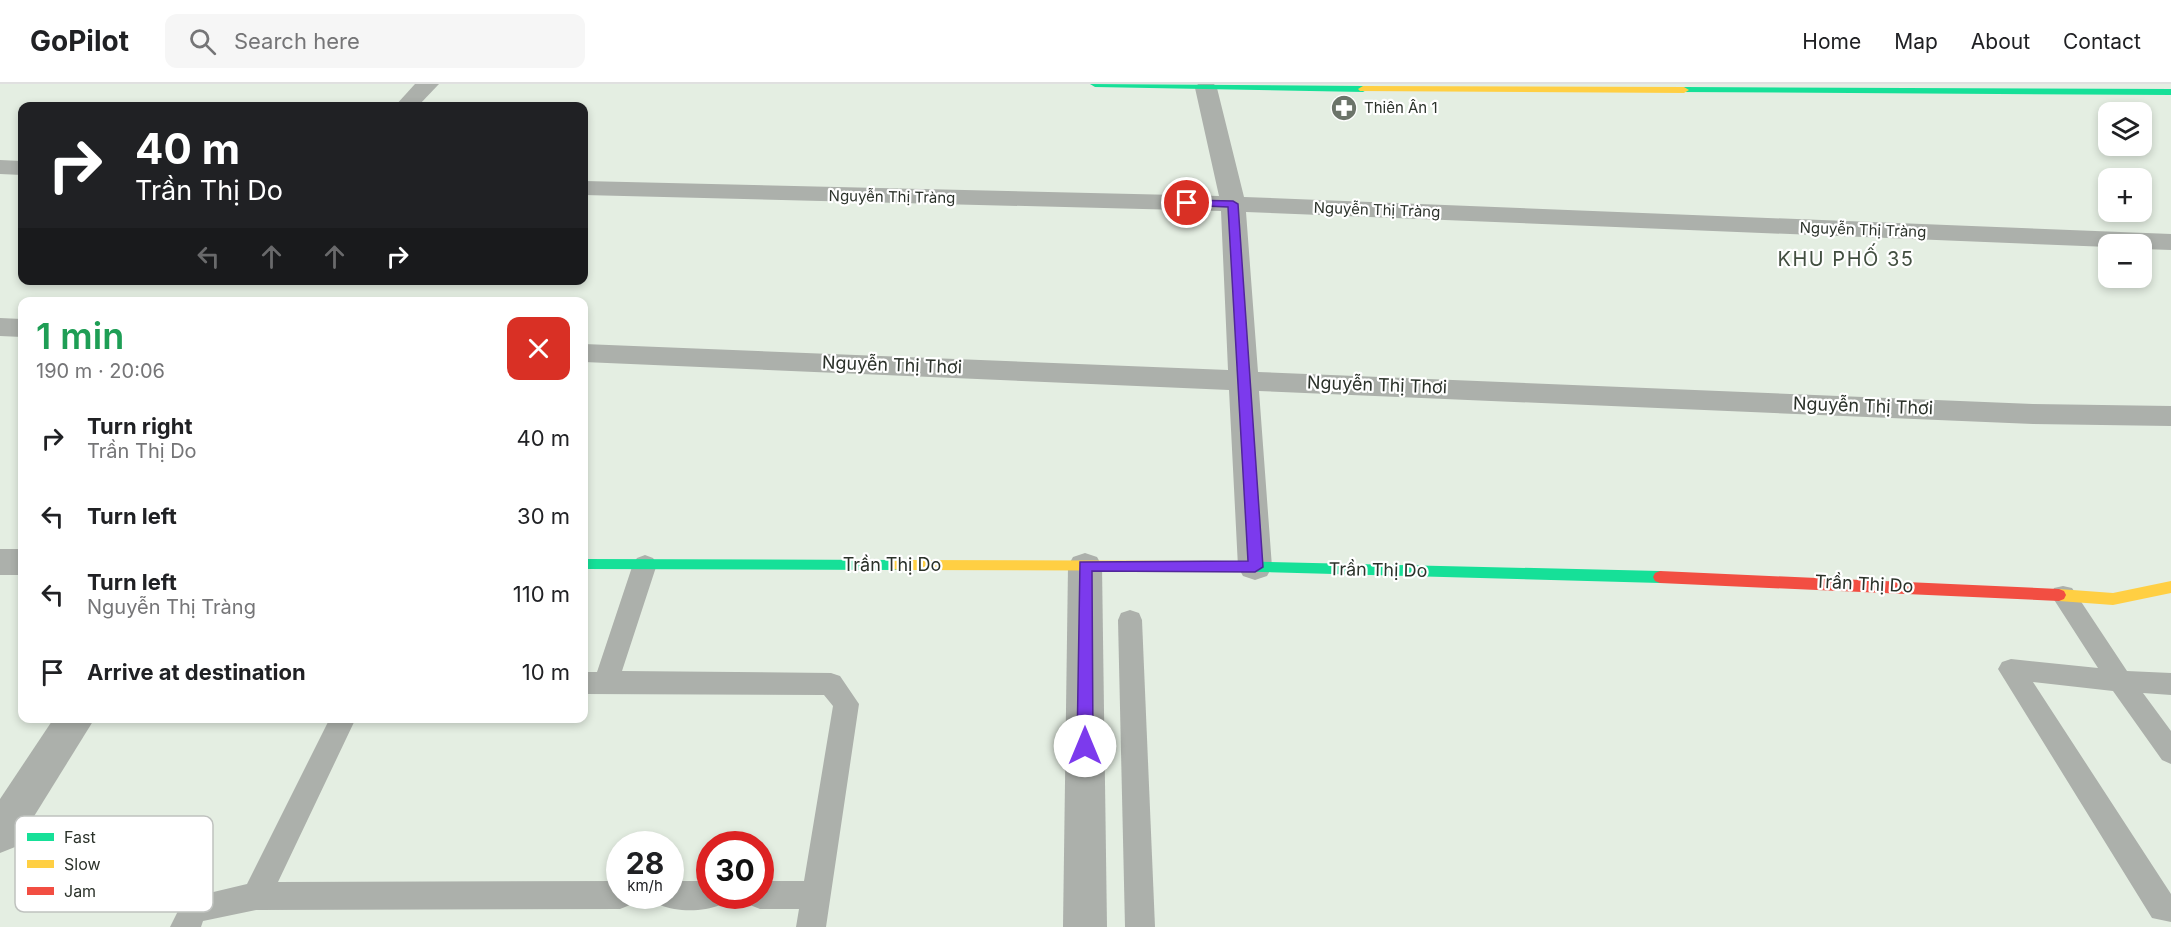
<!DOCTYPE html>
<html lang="en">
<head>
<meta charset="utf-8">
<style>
  body { margin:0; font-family:Inter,sans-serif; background:#f6f6f6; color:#202124; height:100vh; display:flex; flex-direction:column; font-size:22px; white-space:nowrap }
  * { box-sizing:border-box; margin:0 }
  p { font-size:20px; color:#757577 }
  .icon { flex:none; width:33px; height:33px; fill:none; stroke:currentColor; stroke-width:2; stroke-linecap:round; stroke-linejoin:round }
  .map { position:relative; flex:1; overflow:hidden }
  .side { position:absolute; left:18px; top:213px; width:570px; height:426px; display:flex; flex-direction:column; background:#fff; border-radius:12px; box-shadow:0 3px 9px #0003 }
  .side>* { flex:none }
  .banner { position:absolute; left:18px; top:18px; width:570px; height:183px; border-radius:12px; box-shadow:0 3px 9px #0003; background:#202124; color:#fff; overflow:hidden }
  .tools { position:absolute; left:2098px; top:18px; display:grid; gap:12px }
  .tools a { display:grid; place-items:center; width:54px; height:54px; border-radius:12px; background:#fff; box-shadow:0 3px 9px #0003; font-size:30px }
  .speed { position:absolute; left:606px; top:747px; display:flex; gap:12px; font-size:30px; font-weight:700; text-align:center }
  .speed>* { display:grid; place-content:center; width:78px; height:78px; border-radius:50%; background:#fff; box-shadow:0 3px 9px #0003; line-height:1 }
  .speed small { font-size:15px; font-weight:400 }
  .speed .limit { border:9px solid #d22; background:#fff; color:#111 }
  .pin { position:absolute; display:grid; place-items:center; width:51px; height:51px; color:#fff; margin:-26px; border:3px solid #fff; border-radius:50%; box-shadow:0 2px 6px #0007 }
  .me { position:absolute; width:66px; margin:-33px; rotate:0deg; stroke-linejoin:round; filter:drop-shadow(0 0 4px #0008) }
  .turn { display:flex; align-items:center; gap:21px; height:126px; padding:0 18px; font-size:27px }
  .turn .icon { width:78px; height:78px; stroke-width:2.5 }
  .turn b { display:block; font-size:42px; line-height:51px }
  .lanes { display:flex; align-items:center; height:57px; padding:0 18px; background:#0003; justify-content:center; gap:30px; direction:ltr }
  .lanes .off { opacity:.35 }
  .round { display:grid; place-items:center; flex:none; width:63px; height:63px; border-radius:12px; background:#f6f6f6 }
  .head { display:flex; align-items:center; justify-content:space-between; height:102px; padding:0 18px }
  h1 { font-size:36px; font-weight:600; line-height:45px; color:#1e9e55 }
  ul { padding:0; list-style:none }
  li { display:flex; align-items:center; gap:18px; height:78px; padding:0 18px }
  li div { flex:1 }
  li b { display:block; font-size:22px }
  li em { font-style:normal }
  header { display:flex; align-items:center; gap:36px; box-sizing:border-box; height:84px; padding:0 30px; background:#fff; border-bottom:2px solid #e0e0e0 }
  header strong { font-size:28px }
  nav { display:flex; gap:33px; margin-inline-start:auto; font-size:21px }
  .search { width:420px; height:54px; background:#f6f6f6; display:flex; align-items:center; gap:15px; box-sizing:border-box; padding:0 21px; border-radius:12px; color:#757577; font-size:22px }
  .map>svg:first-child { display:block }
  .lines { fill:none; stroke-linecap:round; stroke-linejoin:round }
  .lane { fill:#acb0ab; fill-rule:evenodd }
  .street { fill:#acb0ab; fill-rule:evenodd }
  .fast { fill:#16e098; fill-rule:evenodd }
  .slow { fill:#ffcf43; fill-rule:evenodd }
  .jam { fill:#f24e42; fill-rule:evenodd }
  .route { fill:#7c3aed; stroke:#51269a; stroke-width:1.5 }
  .labels { text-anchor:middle; stroke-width:4.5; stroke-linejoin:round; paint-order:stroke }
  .far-poi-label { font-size:15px; fill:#2b322a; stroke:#fff; text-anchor:start }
  .far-street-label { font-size:15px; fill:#2b322a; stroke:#fff }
  .street-label { font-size:18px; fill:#2b322a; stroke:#fff }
  .neighbourhood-label { font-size:20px; letter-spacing:1.5px; fill:#424f40; stroke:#fff }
  .key { fill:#fff; stroke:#bfc2bf; stroke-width:1.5 }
  .key-label { font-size:16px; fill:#2b322a }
</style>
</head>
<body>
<header>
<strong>GoPilot</strong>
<div class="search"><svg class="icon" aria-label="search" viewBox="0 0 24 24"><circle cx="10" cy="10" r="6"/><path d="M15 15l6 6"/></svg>Search here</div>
<nav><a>Home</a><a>Map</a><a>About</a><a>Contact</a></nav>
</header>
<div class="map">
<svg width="2171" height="843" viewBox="0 0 2171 843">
  <rect width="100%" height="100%" fill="#e4eee2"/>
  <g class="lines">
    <g class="lane">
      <path d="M645 471 653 474 657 480 622 587 831 589 840 592 859 620 826 843H796L799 825H760L750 821 746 812H760V797H804L833 622 824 611 584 610V588H597L633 480 637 474Z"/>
      <path d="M2063 502 2072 504 2127 587 2171 589V611L2143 609 2171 647V680L2162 676 2113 607 2033 598 2171 810V838L2152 834 1998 585 2002 578 2011 575 2098 584 2051 511 2054 504Z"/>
      <path d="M1130 526 1139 529 1142 536 1155 843H1125L1118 536 1121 529Z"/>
      <path d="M330 634H356L278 798 620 797V812H634L630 821 620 825 256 826 203 837 201 843H170L184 815 247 800Z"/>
      <path d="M670 797H710V812H724L720 821C703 828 677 828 660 821L656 812H670Z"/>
    </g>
    <g class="street">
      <path d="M415 0H439L418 22H395Z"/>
      <path d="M1198 0H1214L1217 4 1244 113 2171 150V166L2142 165V160H2109V163L1246 128 1258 288 2033 320 2171 322V342L2033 340 1259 307 1272 483 1267 492 1255 496 1243 492 1238 483 1229 306 584 278V260L1228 286 1221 127 584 111V97L1219 112 1195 4Z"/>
      <path d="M0 76 22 77V91L0 90Z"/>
      <path d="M0 234 22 235V253L0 252Z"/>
      <rect x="0" y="465" width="22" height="26"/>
      <path d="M1085 469 1097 473 1102 482 1107 843H1063L1068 482 1073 473Z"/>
      <path d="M54 634H95L15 763 0 769V715Z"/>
    </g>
    <g class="fast">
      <path d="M1090 0 1363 2 1368 5 1363 8 1095 3Z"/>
      <path d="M1684 3 2171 5V11L1681 8V4Z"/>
      <path d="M584 475 898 476 903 477 905 481 903 485 898 486 584 485Z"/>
      <path d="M1229 477 1660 487 1665 489 1667 493 1665 497 1660 499 1229 487 1224 486 1222 482 1224 478Z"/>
    </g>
    <g class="slow">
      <path d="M1363 2 1684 3 1689 6 1684 9 1360 7 1358 5Z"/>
      <path d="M898 476 1229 477 1234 478 1236 482 1234 486 1229 487 898 486 893 485 891 481 893 477Z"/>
      <path d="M2171 497V509L2113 521 2059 517 2054 515 2052 511 2054 507 2059 505 2113 509Z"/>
    </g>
    <path class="jam" d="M1660 487 2059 505 2064 507 2066 511 2064 515 2059 517 1660 499 1655 497 1653 493 1655 489Z"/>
  </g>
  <path class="route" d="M1187 116 1233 117 1238 120 1263 483 1255 488 1092 487 1093 662 1091 667H1079L1077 662 1080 478 1248 477 1228 123 1183 121 1182 119Z"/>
  <defs>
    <g id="pharmacy-disc" transform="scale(1.35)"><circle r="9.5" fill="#6c746a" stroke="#fff"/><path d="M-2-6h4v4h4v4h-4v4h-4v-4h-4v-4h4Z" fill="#fff"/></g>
  </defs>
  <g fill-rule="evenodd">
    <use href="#pharmacy-disc" x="1344" y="24"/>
  </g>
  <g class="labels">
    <g class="far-poi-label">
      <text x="1364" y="29">Thiên Ân 1</text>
    </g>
    <g class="far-street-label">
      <text transform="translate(892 113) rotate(1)" y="5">Nguyễn Thị Tràng</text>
      <text transform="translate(1377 126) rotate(2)" y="5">Nguyễn Thị Tràng</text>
      <text transform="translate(1863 146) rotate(2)" y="5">Nguyễn Thị Tràng</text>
    </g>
    <g class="street-label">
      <text transform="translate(892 281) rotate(2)" y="6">Nguyễn Thị Thơi</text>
      <text transform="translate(1377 301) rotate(2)" y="6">Nguyễn Thị Thơi</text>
      <text transform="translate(1863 322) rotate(2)" y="6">Nguyễn Thị Thơi</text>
      <text x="892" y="487">Trần Thị Do</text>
      <text transform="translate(1378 486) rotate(1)" y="6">Trần Thị Do</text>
      <text transform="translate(1864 500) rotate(3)" y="6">Trần Thị Do</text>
    </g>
    <g class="neighbourhood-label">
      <text x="1846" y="182">KHU PHỐ 35</text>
    </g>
  </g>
  <rect x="15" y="732" width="198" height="96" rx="9" class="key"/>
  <rect x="27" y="749" width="27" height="8" fill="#16e098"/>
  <rect x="27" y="776" width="27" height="8" fill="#ffcf43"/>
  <rect x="27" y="803" width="27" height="8" fill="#f24e42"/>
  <g class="key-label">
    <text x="64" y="759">Fast</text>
    <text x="64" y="786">Slow</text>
    <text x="64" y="813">Jam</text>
  </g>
</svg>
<div class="tools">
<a><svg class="icon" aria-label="layers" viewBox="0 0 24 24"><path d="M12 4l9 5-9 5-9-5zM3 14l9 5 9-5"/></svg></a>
<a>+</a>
<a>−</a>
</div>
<div class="speed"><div>28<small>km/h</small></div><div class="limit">30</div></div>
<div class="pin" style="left:1187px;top:119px;background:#d93025"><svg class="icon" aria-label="arrive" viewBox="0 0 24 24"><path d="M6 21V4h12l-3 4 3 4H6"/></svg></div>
<svg class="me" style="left:1085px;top:662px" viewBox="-20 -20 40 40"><circle r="19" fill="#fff"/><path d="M0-13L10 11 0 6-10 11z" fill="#7c3aed"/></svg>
<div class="banner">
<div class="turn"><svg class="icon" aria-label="right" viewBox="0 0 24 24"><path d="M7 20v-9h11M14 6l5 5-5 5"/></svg><div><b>40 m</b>Trần Thị Do</div></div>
<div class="lanes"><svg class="icon off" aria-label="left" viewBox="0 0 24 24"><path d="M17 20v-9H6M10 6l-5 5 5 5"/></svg><svg class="icon off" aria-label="ahead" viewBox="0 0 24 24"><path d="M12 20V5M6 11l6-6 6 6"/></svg><svg class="icon off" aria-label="ahead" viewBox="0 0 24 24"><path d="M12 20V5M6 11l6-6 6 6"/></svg><svg class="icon" aria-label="right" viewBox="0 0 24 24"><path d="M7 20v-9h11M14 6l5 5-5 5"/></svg></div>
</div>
<section class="side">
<div class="head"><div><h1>1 min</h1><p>190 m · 20:06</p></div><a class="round" style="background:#d93025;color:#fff"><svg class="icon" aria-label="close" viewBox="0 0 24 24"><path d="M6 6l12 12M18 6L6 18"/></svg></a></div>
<ul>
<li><svg class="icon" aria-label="right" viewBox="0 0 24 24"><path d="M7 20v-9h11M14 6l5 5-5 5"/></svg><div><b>Turn right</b><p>Trần Thị Do</p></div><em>40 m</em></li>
<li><svg class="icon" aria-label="left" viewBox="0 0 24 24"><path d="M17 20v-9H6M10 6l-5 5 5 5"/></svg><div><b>Turn left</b></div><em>30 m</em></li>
<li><svg class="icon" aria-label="left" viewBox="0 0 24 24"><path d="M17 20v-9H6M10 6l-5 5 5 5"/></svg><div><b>Turn left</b><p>Nguyễn Thị Tràng</p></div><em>110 m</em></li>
<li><svg class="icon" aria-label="arrive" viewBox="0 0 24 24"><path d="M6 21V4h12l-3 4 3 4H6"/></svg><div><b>Arrive at destination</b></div><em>10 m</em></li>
</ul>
</section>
</div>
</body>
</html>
